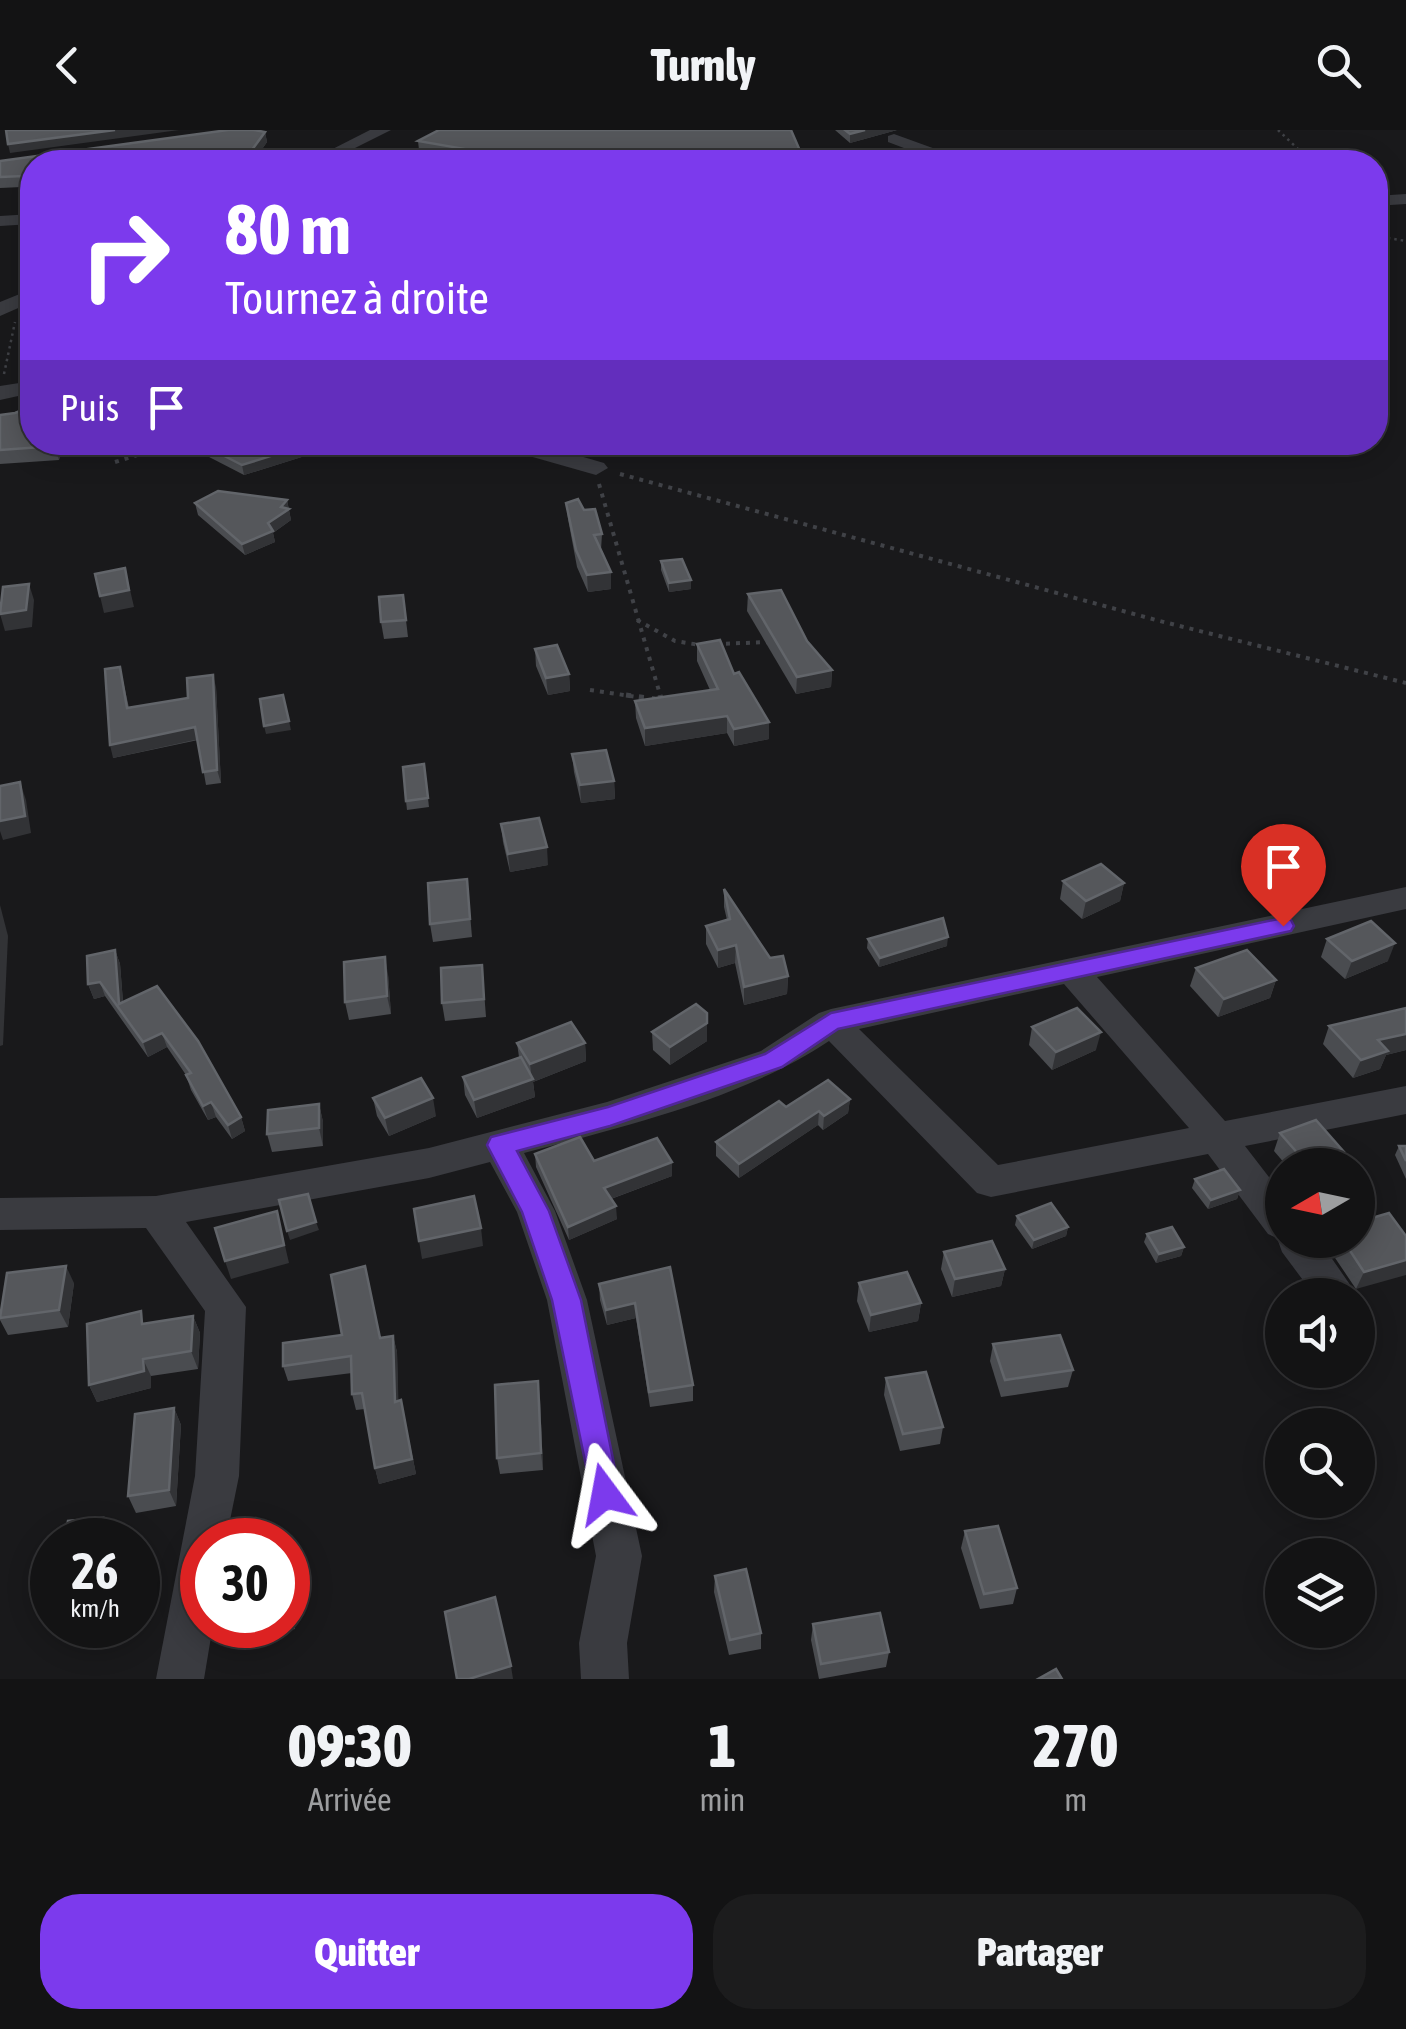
<!DOCTYPE html>
<html lang="fr">
<head>
<meta charset="utf-8">
<style>
  body { margin:0; font-family:"Asap Condensed",sans-serif; background:#1c1c1d; color:#f1f3f6; height:100vh; display:flex; flex-direction:column; font-size:38px; white-space:nowrap }
  * { box-sizing:border-box; margin:0 }
  p { font-size:32px; color:#9d9ea0 }
  .icon { flex:none; width:55px; height:55px; fill:none; stroke:currentColor; stroke-width:2; stroke-linecap:round; stroke-linejoin:round }
  .map { position:relative; height:1549px; overflow:hidden }
  .drawer { display:flex; flex-direction:column; background:#131314; flex:1 }
  .drawer>* { flex:none }
  .banner { position:absolute; left:20px; top:20px; width:1368px; height:305px; border-radius:40px; box-shadow:0 5px 25px #0003,0 0 0 2px #323234; background:#7c3aed; color:#fff; overflow:hidden }
  .needle { width:65px; rotate:261deg }
  .controls { position:absolute; left:1265px; top:1018px; display:grid; gap:20px }
  .controls a { display:grid; place-items:center; width:110px; height:110px; border-radius:50%; background:#131314; box-shadow:0 5px 25px #0003,0 0 0 2px #323234; font-size:50px }
  .speed { position:absolute; left:30px; top:1388px; display:flex; gap:20px; font-size:50px; font-weight:700; text-align:center }
  .speed>* { display:grid; place-content:center; width:130px; height:130px; border-radius:50%; background:#131314; box-shadow:0 5px 25px #0003,0 0 0 2px #323234; line-height:1 }
  .speed small { font-size:25px; font-weight:400 }
  .speed .limit { border:15px solid #d22; background:#fff; color:#111 }
  .pin { position:absolute; display:grid; place-items:center; width:85px; height:85px; color:#fff; margin:-102px -42px; border-radius:50% 50% 50% 0; rotate:-45deg; box-shadow:0 0 10px #0007 }
  .pin .icon { rotate:45deg }
  .me { position:absolute; width:110px; margin:-55px; rotate:347deg; stroke-linejoin:round; filter:drop-shadow(0 0 8px #0008) }
  .turn { display:flex; align-items:center; gap:35px; height:210px; padding:0 40px; font-size:45px }
  .turn .icon { width:130px; height:130px; stroke-width:2.5 }
  .turn b { display:block; font-size:70px; line-height:85px }
  .then { display:flex; align-items:center; height:95px; padding:0 40px; background:#0003; gap:20px; font-size:38px }
  .eta { display:flex; justify-content:space-evenly; align-items:center; height:170px; text-align:center }
  .eta b { font-size:60px; font-weight:800; line-height:70px }
  .button { display:flex; gap:20px; margin-top:auto; padding:20px 40px }
  .button a { flex:1; height:115px; border-radius:40px; background:#7c3aed; color:#fff; font-size:40px; font-weight:800; line-height:115px; text-align:center }
  .button a+a { background:#1c1c1d; color:#f1f3f6 }
  header { display:flex; justify-content:space-between; align-items:center; height:130px; padding:0 40px; background:#131314; font-size:45px; font-weight:800 }
  .map>svg:first-child { display:block }
  .lines { fill:none; stroke-linecap:round; stroke-linejoin:round }
  .path-far2 { stroke:#404247; stroke-width:2.5; stroke-dasharray:2.5 4; stroke-linecap:butt }
  .path-far1 { stroke:#404247; stroke-width:4; stroke-dasharray:4 6; stroke-linecap:butt }
  .path { stroke:#404247; stroke-width:5; stroke-dasharray:5 8; stroke-linecap:butt }
  .minor { fill:#3a3b40; fill-rule:evenodd }
  .wall { fill:#4a4c50 }
  .shaded-wall { fill:#323336 }
  .building { fill:#55575b; stroke:#62656a; stroke-width:2.5 }
  .route { fill:#7c3aed; stroke:#51269a; stroke-width:2.5 }
</style>
</head>
<body>
<header><svg class="icon" aria-label="back" viewBox="0 0 24 24"><path d="M15 5l-7 7 7 7"/></svg>Turnly<svg class="icon" aria-label="search" viewBox="0 0 24 24"><circle cx="10" cy="10" r="6"/><path d="M15 15l6 6"/></svg></header>
<div class="map">
<svg width="1406" height="1549" viewBox="0 0 1406 1549">
  <rect width="100%" height="100%" fill="#19191b"/>
  <g class="lines">
    <g class="path-far2">
      <path d="M1278 0 1300 21 1305 32"/>
      <path d="M1375 106 1406 111"/>
      <path d="M4 244 15 192"/>
    </g>
    <g class="path-far1">
      <path d="M115 332 180 312"/>
      <path d="M620 344 1156 490 1406 553"/>
      <path d="M599 354 661 568"/>
      <path d="M637 490 675 511 700 515"/>
      <path d="M716 514 770 512"/>
      <path d="M590 560 644 568"/>
    </g>
    <g class="path">
      <path d="M626 565 655 569"/>
      <path d="M660 565 661 569"/>
    </g>
    <g class="minor">
      <path d="M370 0H391L327 32H307Z"/>
      <path d="M894 4 952 25 1056 27 1064 32H941L888 12V6Z"/>
      <path d="M1406 64V74L1375 76V66Z"/>
      <path d="M32 84V94L0 96V86Z"/>
      <path d="M32 159V172L0 186V172Z"/>
      <path d="M32 251V263L0 270V256Z"/>
      <path d="M494 312H532L604 333 608 338 596 345 497 317Z"/>
      <path d="M1406 757V779L1097 847 1225 991 1406 956V984L1245 1016 1282 1064V1110H1319L1353 1159 1350 1165H1314L1282 1122 1277 1108 1268 1104 1208 1024 991 1067 977 1063 829 911C745 968 622 997 524 1023L555 1081 587 1170 642 1426 627 1513 629 1549H581L579 1513 596 1426 547 1170 517 1082 490 1032 429 1048 186 1092 246 1177 239 1346 226 1410H202V1495H213L204 1549H156L195 1346 205 1181 146 1098 0 1100V1068L156 1066 429 1018 607 972 761 921 819 883 831 879ZM1064 854 1189 998 998 1035 859 899Z"/>
    </g>
  </g>
  <g class="wall">
    <path d="M835 0H897L850 13Z"/>
    <path d="M265 2 267 12 253 32H32V77L24 78 22 57 0 58V31Z"/>
    <path d="M418 11 801 23V32H479L483 30 419 20Z"/>
    <path d="M0 285 64 312 59 330 0 334Z"/>
    <path d="M180 312H303L306 315 308 325 244 345Z"/>
    <path d="M287 370 291 390 273 403 275 412 245 425 198 385 195 373Z"/>
    <path d="M566 373 584 380 602 404 601 420 611 442V459L588 462 577 437 568 389Z"/>
    <path d="M661 431 691 459 669 462 661 440Z"/>
    <path d="M748 464 832 540 831 557 796 564 747 481Z"/>
    <path d="M403 465 408 507 384 509 381 492Z"/>
    <path d="M697 514 734 544 769 592V609L734 616 727 603 645 616 636 588 635 571 710 560 697 531Z"/>
    <path d="M535 519 569 544 570 561 548 565 536 536Z"/>
    <path d="M120 537 129 578 188 568 216 557 221 653 206 655 198 610 113 628Z"/>
    <path d="M572 624 614 651 615 669 581 673 574 642Z"/>
    <path d="M424 634 429 677 407 680 406 671Z"/>
    <path d="M501 694 548 735 510 742 503 712Z"/>
    <path d="M467 749 472 807 433 812 430 794Z"/>
    <path d="M1063 751 1124 753 1120 771 1082 789 1060 769Z"/>
    <path d="M724 759 770 828 788 846 787 864 744 875 735 833 718 838 706 814V796L727 790 724 777Z"/>
    <path d="M868 809 947 816 879 837 867 818Z"/>
    <path d="M1327 809 1388 831 1345 849 1321 827Z"/>
    <path d="M115 820 120 834 123 872 157 856 241 987 245 1001 232 1009 216 987 208 990 191 960 186 945 167 917 148 927 105 866 94 869 88 854Z"/>
    <path d="M482 835 486 887 445 891 442 873Z"/>
    <path d="M1196 838 1276 850 1270 868 1218 887 1190 856Z"/>
    <path d="M388 844 391 884 349 890 345 872Z"/>
    <path d="M1406 878V920L1386 925 1380 939 1353 948 1323 914 1329 896Z"/>
    <path d="M1032 897 1096 920 1052 940 1029 915Z"/>
    <path d="M652 902 707 911 670 935 653 920Z"/>
    <path d="M517 913H585L586 931 533 952 535 967 477 988 465 965 463 947 519 927Z"/>
    <path d="M373 968 436 986 389 1006 377 986Z"/>
    <path d="M850 969 848 983 823 1000 818 995 739 1048 716 1026V1012L786 977Z"/>
    <path d="M319 974 323 992V1016L272 1022 267 1004Z"/>
    <path d="M1280 1003 1344 1022 1339 1035H1286L1274 1021Z"/>
    <path d="M1399 1016H1406V1049L1395 1025Z"/>
    <path d="M535 1024 594 1031 672 1046 611 1069 617 1089 569 1110 536 1037Z"/>
    <path d="M1195 1049 1240 1060 1237 1069 1208 1079 1192 1058Z"/>
    <path d="M1017 1086 1068 1097 1066 1106 1032 1119 1015 1095Z"/>
    <path d="M1147 1104 1184 1117 1181 1126 1156 1133 1144 1112Z"/>
    <path d="M1406 1106 1356 1159 1327 1116 1330 1110H1358Z"/>
    <path d="M944 1122 1005 1139 1001 1156 952 1167 941 1139Z"/>
    <path d="M670 1137 693 1255V1271L650 1277 636 1188 607 1195 600 1170 599 1154Z"/>
    <path d="M74 1153 68 1197 8 1205 0 1190V1182Z"/>
    <path d="M859 1153 921 1173 918 1191 869 1202 857 1171Z"/>
    <path d="M193 1186 200 1203 198 1239 151 1246V1258L97 1272 89 1255 146 1193Z"/>
    <path d="M393 1206 397 1222 398 1271 401 1270 416 1344 379 1354 375 1338 365 1279 356 1280 352 1264V1243L288 1251 283 1236 380 1208Z"/>
    <path d="M993 1214 1073 1240 1068 1257 1001 1267 990 1231Z"/>
    <path d="M886 1248 943 1297 940 1314 900 1321 884 1265Z"/>
    <path d="M540 1268 543 1340 500 1344 497 1328Z"/>
    <path d="M174 1278 181 1295 176 1376 136 1383 128 1366Z"/>
    <path d="M965 1401 1017 1458 1013 1474 980 1479 961 1418Z"/>
    <path d="M289 1426 294 1442 295 1499 254 1506 250 1495H288Z"/>
    <path d="M715 1446 761 1503V1519L729 1525 714 1462Z"/>
    <path d="M813 1494 889 1522 886 1537 819 1549 811 1510Z"/>
  </g>
  <g class="shaded-wall">
    <path d="M115 0H179L10 23 8 14Z"/>
    <path d="M865 0H897L850 13V4Z"/>
    <path d="M265 2 267 12 253 32H237Z"/>
    <path d="M562 21 559 32H548Z"/>
    <path d="M99 26 101 32H64V31Z"/>
    <path d="M32 66V77L24 78 21 67Z"/>
    <path d="M56 312H64L59 330 55 316Z"/>
    <path d="M306 315 308 325 244 345 242 335Z"/>
    <path d="M287 370 291 390 273 403 275 412 245 425 242 414 268 393Z"/>
    <path d="M125 438 134 477 104 483 100 466Z"/>
    <path d="M611 442V459L588 462 587 445Z"/>
    <path d="M691 450V459L669 462V453Z"/>
    <path d="M29 454 34 470 32 497 5 501 0 484Z"/>
    <path d="M832 540 831 557 796 564 797 547Z"/>
    <path d="M569 544 570 561 548 565 546 548Z"/>
    <path d="M213 545 216 557 221 653 217 640Z"/>
    <path d="M727 586V603L645 616V598Z"/>
    <path d="M289 591 291 600 266 604 264 596Z"/>
    <path d="M769 592V609L734 616V599Z"/>
    <path d="M195 597 199 609 113 628 110 615Z"/>
    <path d="M614 651 615 669 581 673 580 655Z"/>
    <path d="M20 652 26 670 31 703 3 710 0 701V691Z"/>
    <path d="M547 717 548 735 510 742 508 724Z"/>
    <path d="M1124 753 1120 771 1082 789 1086 771Z"/>
    <path d="M0 775 8 806 3 915 0 916Z"/>
    <path d="M948 807 947 816 879 837 880 828Z"/>
    <path d="M1395 813 1388 831 1345 849 1352 831Z"/>
    <path d="M736 815 735 833 718 838V820Z"/>
    <path d="M115 820 120 834 124 885 119 874Z"/>
    <path d="M385 827 388 844 391 884 387 866Z"/>
    <path d="M788 846 787 864 744 875V857Z"/>
    <path d="M1276 850 1270 868 1218 887 1224 869Z"/>
    <path d="M100 852 105 866 94 869 88 854Z"/>
    <path d="M707 893V911L670 935V917Z"/>
    <path d="M1101 902 1096 920 1052 940 1056 922Z"/>
    <path d="M162 903 167 917 148 927 143 912Z"/>
    <path d="M1406 904V920L1386 925 1380 939 1353 948 1361 930 1378 910Z"/>
    <path d="M585 913 586 931 533 952 535 967 477 988 474 970 532 950 530 934Z"/>
    <path d="M433 968 436 986 389 1006 385 988Z"/>
    <path d="M850 969 848 983 823 1000 824 986Z"/>
    <path d="M211 972 216 987 208 990 203 976Z"/>
    <path d="M319 974 323 992V1016L319 998Z"/>
    <path d="M819 981 818 995 739 1048V1034Z"/>
    <path d="M241 987 245 1001 232 1009 228 995Z"/>
    <path d="M1344 1022 1339 1035H1310Z"/>
    <path d="M672 1032V1046L605 1071 604 1058Z"/>
    <path d="M1240 1060 1237 1069 1208 1079 1211 1070Z"/>
    <path d="M616 1076 617 1089 569 1110 568 1097Z"/>
    <path d="M277 1081 289 1133 231 1149 225 1131Z"/>
    <path d="M316 1092 319 1100 290 1110 287 1101Z"/>
    <path d="M1068 1097 1066 1106 1032 1119 1034 1110Z"/>
    <path d="M481 1098 483 1116 422 1129 419 1111Z"/>
    <path d="M1184 1117 1181 1126 1156 1133 1159 1124Z"/>
    <path d="M1406 1130V1145L1356 1159 1364 1142Z"/>
    <path d="M66 1136 74 1153 68 1197 59 1180Z"/>
    <path d="M1005 1139 1001 1156 952 1167 955 1149Z"/>
    <path d="M635 1173 636 1188 607 1195 606 1180Z"/>
    <path d="M921 1173 918 1191 869 1202 871 1185Z"/>
    <path d="M193 1186 200 1203 198 1239 191 1221Z"/>
    <path d="M393 1206 397 1222 399 1288 395 1272Z"/>
    <path d="M143 1229 151 1246V1258L97 1272 89 1255Z"/>
    <path d="M538 1251 540 1268 543 1340 541 1323Z"/>
    <path d="M401 1270 416 1344 379 1354 375 1338Z"/>
    <path d="M174 1278 181 1295 176 1376 169 1360Z"/>
    <path d="M103 1388 111 1404 110 1410H99Z"/>
    <path d="M289 1426 294 1442 295 1499 289 1483Z"/>
    <path d="M511 1536 513 1549H469Z"/>
  </g>
  <g class="building">
    <path d="M6 0H115L8 14Z"/>
    <path d="M228 0H254L265 2 249 24 237 32H118L117 29 101 31 99 26 64 32H32V66L21 67 23 46 0 47V31Z"/>
    <path d="M439 0H791L801 23 630 32H559L562 21 548 32H479L494 24 418 11Z"/>
    <path d="M845 0H865L850 4Z"/>
    <path d="M32 276V312H56L55 316 0 320V285L15 283Z"/>
    <path d="M197 312H303L306 315 242 335Z"/>
    <path d="M218 361 287 370 281 377 289 379 268 393 273 401 242 414 195 373Z"/>
    <path d="M578 369 584 380 595 379 602 404 594 405 611 442 587 445 576 420 566 373Z"/>
    <path d="M682 429 691 450 669 453 661 431Z"/>
    <path d="M125 438 129 460 100 466 95 444Z"/>
    <path d="M29 454 26 480 0 484 3 457Z"/>
    <path d="M781 460 807 511 832 540 797 547 748 464Z"/>
    <path d="M403 465 406 490 381 492 379 467Z"/>
    <path d="M720 510 734 544 739 542 769 592 734 599 727 586 645 598 635 571 718 559 697 514Z"/>
    <path d="M557 515 569 544 546 548 535 519Z"/>
    <path d="M120 537 127 578 188 568 187 548 213 545 217 640 203 642 195 597 110 615 105 539Z"/>
    <path d="M283 565 289 591 264 596 260 569Z"/>
    <path d="M606 620 614 651 580 655 572 624Z"/>
    <path d="M424 634 428 668 406 671 403 637Z"/>
    <path d="M20 652 25 686 0 691V656Z"/>
    <path d="M539 688 547 717 508 724 501 694Z"/>
    <path d="M1101 734 1124 753 1086 771 1063 751Z"/>
    <path d="M467 749 470 789 430 794 428 753Z"/>
    <path d="M724 759 770 828 783 826 788 846 744 857 736 815 718 820 706 796 730 789Z"/>
    <path d="M943 788 948 807 880 828 868 809Z"/>
    <path d="M1371 791 1395 813 1352 831 1327 809Z"/>
    <path d="M115 820 119 874 157 856 198 911 241 987 228 995 211 972 203 976 186 945 191 943 162 903 143 912 100 852 88 854 87 826Z"/>
    <path d="M1247 820 1276 850 1224 869 1196 838Z"/>
    <path d="M385 827 387 866 345 872 344 832Z"/>
    <path d="M482 835 484 869 442 873 441 838Z"/>
    <path d="M696 874 707 883V893L670 917 652 902Z"/>
    <path d="M1077 878 1101 902 1056 922 1032 897Z"/>
    <path d="M1406 878V904L1378 910 1388 921 1361 930 1329 896Z"/>
    <path d="M571 892 585 913 530 934 517 913Z"/>
    <path d="M521 927 533 949 474 970 463 947Z"/>
    <path d="M421 948 433 968 385 988 373 968Z"/>
    <path d="M828 950 850 969 824 986 819 981 739 1034 716 1012 779 971 786 977Z"/>
    <path d="M319 974V998L267 1004 268 980Z"/>
    <path d="M1316 990 1344 1022 1308 1035 1280 1003Z"/>
    <path d="M580 1007 594 1031 657 1008 672 1032 604 1058 616 1076 568 1097 535 1024Z"/>
    <path d="M1399 1016H1406V1031Z"/>
    <path d="M1224 1039 1240 1060 1211 1070 1195 1049Z"/>
    <path d="M308 1064 316 1092 287 1101 279 1070Z"/>
    <path d="M474 1066 481 1098 419 1111 414 1079Z"/>
    <path d="M1051 1073 1068 1097 1034 1110 1017 1086Z"/>
    <path d="M277 1081 284 1115 225 1131 215 1098Z"/>
    <path d="M1389 1083 1406 1106V1130L1364 1142 1343 1110H1358V1092Z"/>
    <path d="M1172 1097 1184 1117 1159 1124 1147 1104Z"/>
    <path d="M992 1111 1005 1139 955 1149 944 1122Z"/>
    <path d="M66 1136 59 1180 0 1188 7 1143Z"/>
    <path d="M365 1136 380 1208 393 1206 395 1272 401 1270 412 1329 375 1338 362 1263 352 1264 351 1226 283 1236V1213L342 1205 331 1145Z"/>
    <path d="M670 1137 693 1255 649 1262 635 1173 606 1180 599 1154Z"/>
    <path d="M907 1142 921 1173 871 1185 859 1153Z"/>
    <path d="M141 1181 142 1194 193 1186 191 1221 143 1229 144 1241 89 1255 87 1194Z"/>
    <path d="M1060 1205 1073 1240 1005 1250 993 1214Z"/>
    <path d="M926 1242 943 1297 903 1304 886 1248Z"/>
    <path d="M538 1251 541 1323 497 1328 495 1255Z"/>
    <path d="M174 1278 169 1360 128 1366 135 1284Z"/>
    <path d="M103 1388 99 1410H64L68 1391Z"/>
    <path d="M998 1396 1017 1458 984 1464 965 1401Z"/>
    <path d="M289 1426V1483L288 1484V1427Z"/>
    <path d="M746 1439 761 1503 730 1510 715 1446Z"/>
    <path d="M495 1467 511 1536 469 1549H457L445 1482Z"/>
    <path d="M880 1483 889 1522 821 1534 813 1494Z"/>
    <path d="M1056 1539 1062 1549H1038Z"/>
  </g>
  <path class="route" d="M1283 788 1291 790 1294 796 1291 801 838 899 782 937 610 996 517 1021 549 1081 581 1170 620 1364 616 1375 605 1379 594 1375 552 1170 522 1082 487 1015 491 1007 608 977 765 924 831 883Z"/>
</svg>
<div class="controls">
<a><svg class="needle" viewBox="-14 -14 28 28"><path d="M0-13l5 13h-10z" fill="#e53935"/><path d="M0 13l5-13h-10z" fill="#9d9ea0"/></svg></a>
<a><svg class="icon" aria-label="sound" viewBox="0 0 24 24"><path d="M4 9h4l5-4v14l-5-4H4zM17 9q2 3 0 6"/></svg></a>
<a><svg class="icon" aria-label="search" viewBox="0 0 24 24"><circle cx="10" cy="10" r="6"/><path d="M15 15l6 6"/></svg></a>
<a><svg class="icon" aria-label="layers" viewBox="0 0 24 24"><path d="M12 4l9 5-9 5-9-5zM3 14l9 5 9-5"/></svg></a>
</div>
<div class="speed"><div>26<small>km/h</small></div><div class="limit">30</div></div>
<div class="pin" style="left:1283px;top:796px;background:#d93025"><svg class="icon" aria-label="arrive" viewBox="0 0 24 24"><path d="M6 21V4h12l-3 4 3 4H6"/></svg></div>
<svg class="me" style="left:605px;top:1364px" viewBox="-20 -20 40 40"><path d="M0-17L14 15 0 8-14 15z" fill="#7c3aed" stroke="#fff" stroke-width="4"/></svg>
<div class="banner">
<div class="turn"><svg class="icon" aria-label="right" viewBox="0 0 24 24"><path d="M7 20v-9h11M14 6l5 5-5 5"/></svg><div><b>80 m</b>Tournez à droite</div></div>
<div class="then">Puis<svg class="icon" aria-label="arrive" viewBox="0 0 24 24"><path d="M6 21V4h12l-3 4 3 4H6"/></svg></div>
</div>
</div>
<section class="drawer">
<div class="eta">
<div><b>09:30</b><p>Arrivée</p></div>
<div><b>1</b><p>min</p></div>
<div><b>270</b><p>m</p></div>
</div>
<div class="button"><a>Quitter</a><a>Partager</a></div>
</section>
</body>
</html>
